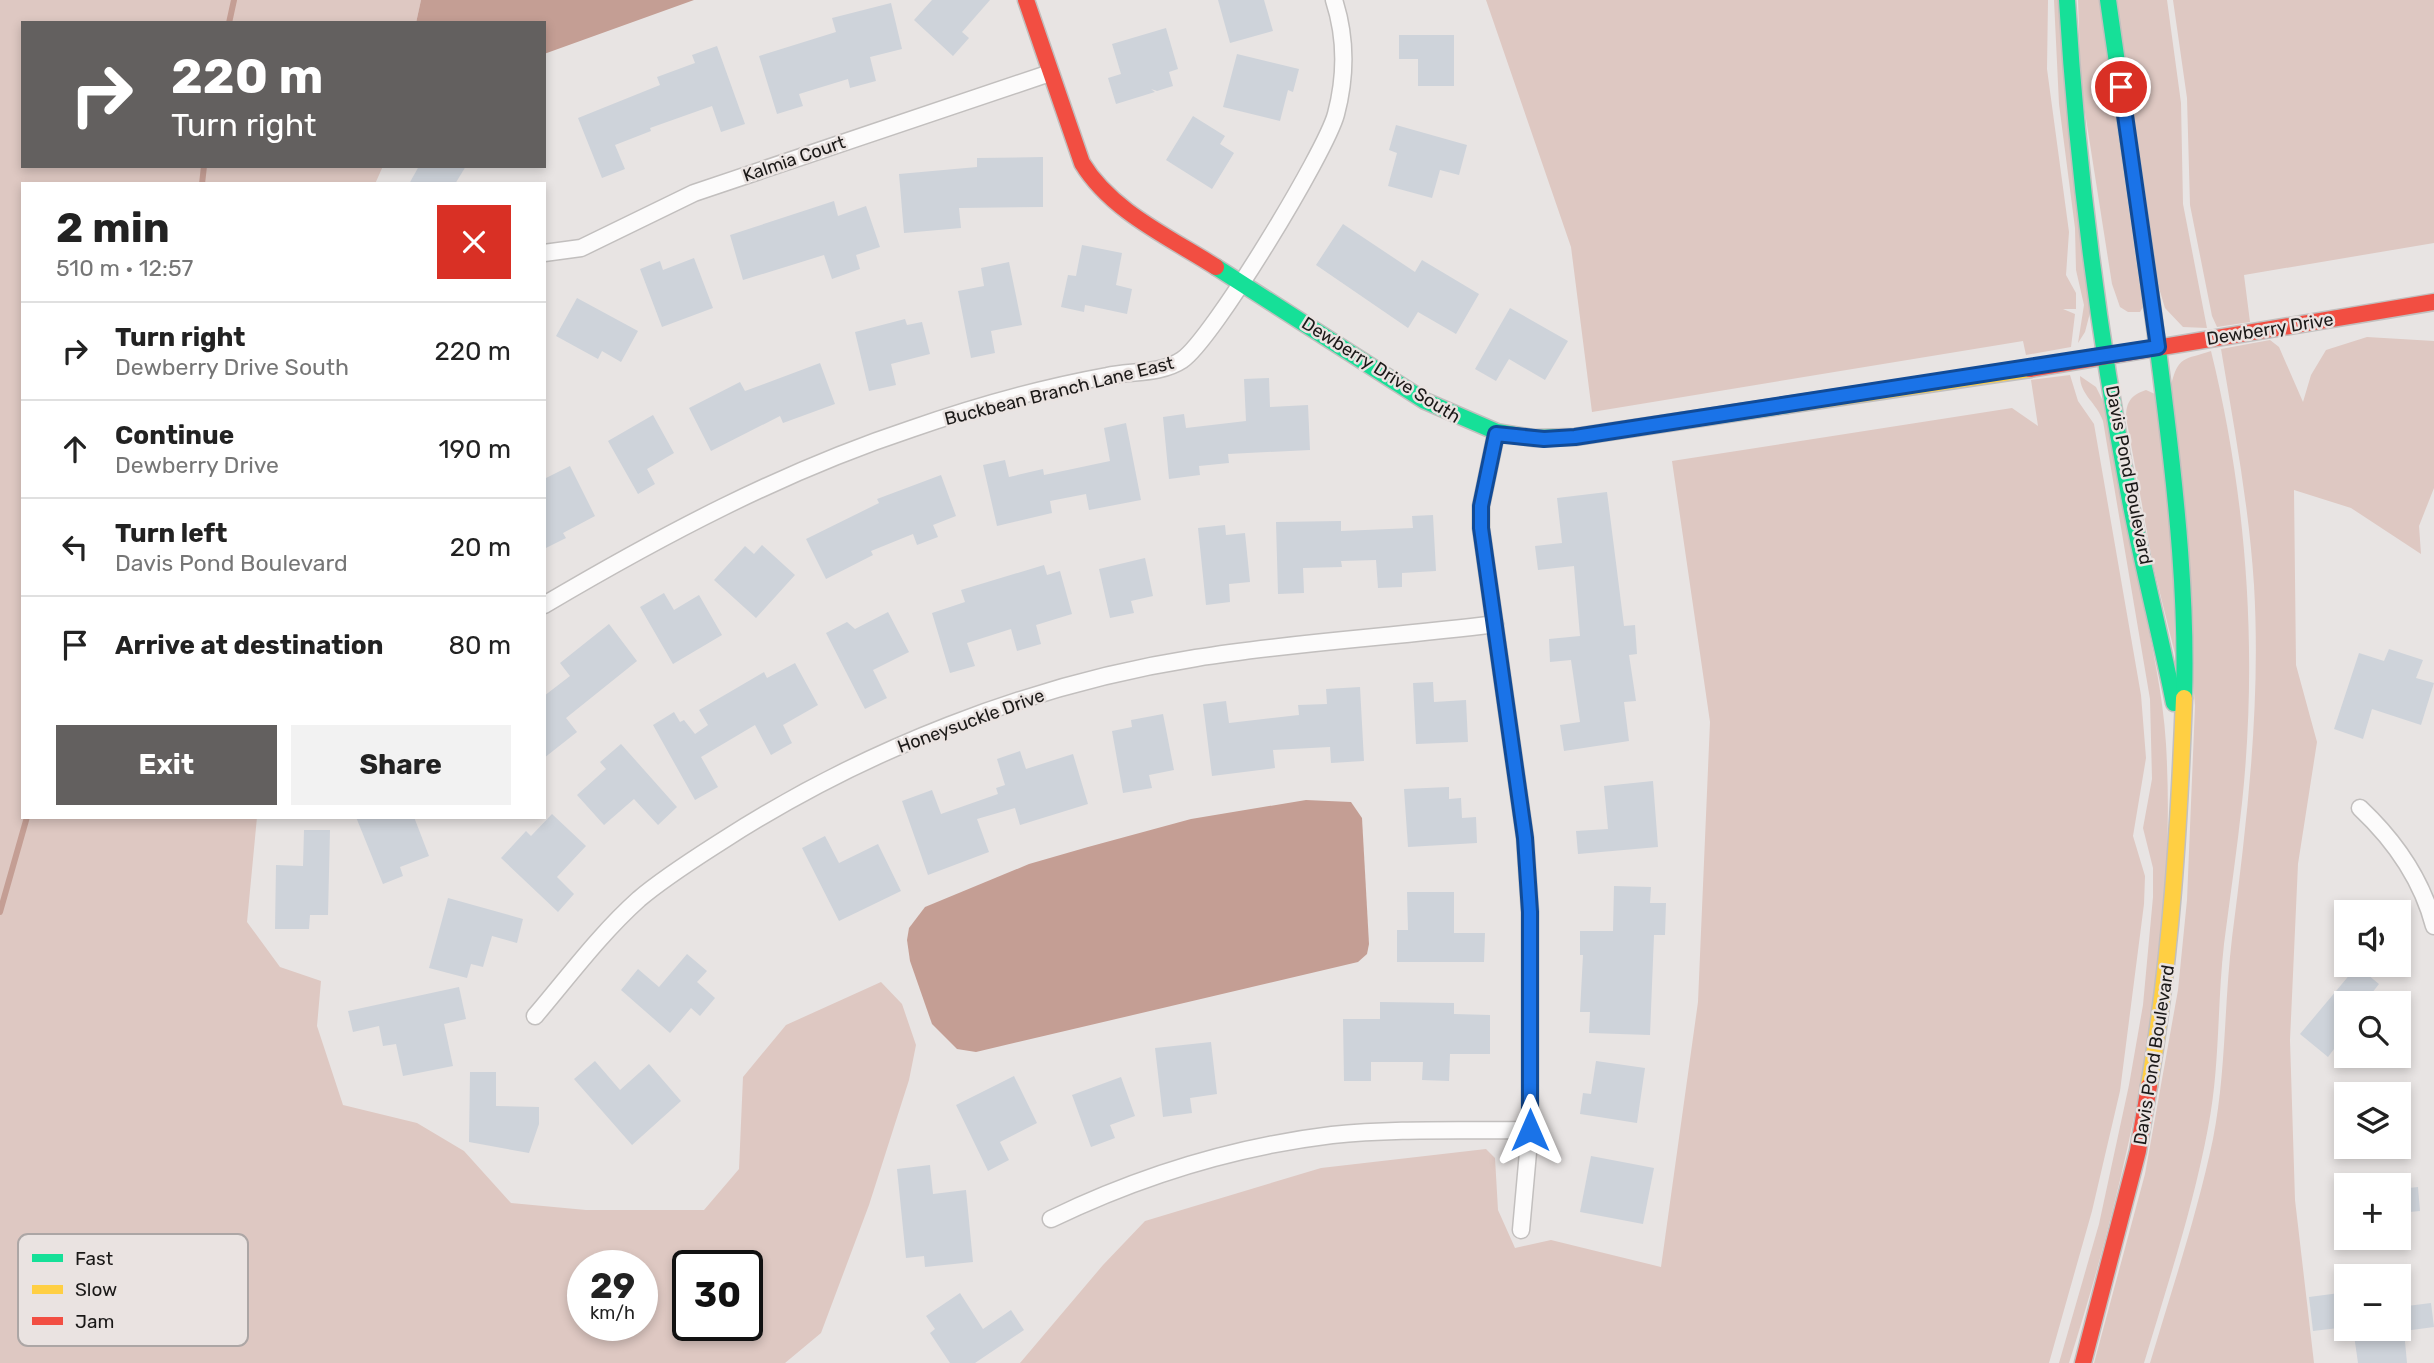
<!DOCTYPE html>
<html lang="en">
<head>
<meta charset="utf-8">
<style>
  body { margin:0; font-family:Rubik,sans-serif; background:#f2f2f2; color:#222; height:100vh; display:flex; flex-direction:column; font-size:26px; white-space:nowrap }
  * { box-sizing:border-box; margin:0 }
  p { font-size:23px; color:#767676 }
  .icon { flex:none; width:38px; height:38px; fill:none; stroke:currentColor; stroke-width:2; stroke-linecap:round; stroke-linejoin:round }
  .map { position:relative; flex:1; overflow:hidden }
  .sheet { position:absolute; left:21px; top:182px; width:525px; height:637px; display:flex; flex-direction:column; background:#fff; border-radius:0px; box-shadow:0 4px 10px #0003 }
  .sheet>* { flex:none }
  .hud { position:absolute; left:21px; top:21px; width:525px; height:147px; border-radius:0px; box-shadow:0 4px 10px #0003; background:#63605f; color:#fff; overflow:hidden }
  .buttons { position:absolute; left:2334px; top:900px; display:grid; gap:14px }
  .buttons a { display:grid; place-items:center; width:77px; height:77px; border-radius:0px; background:#fff; box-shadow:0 4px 10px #0003; font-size:35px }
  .speed { position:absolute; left:567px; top:1250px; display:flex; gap:14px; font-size:35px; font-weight:700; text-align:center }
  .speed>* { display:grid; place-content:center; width:91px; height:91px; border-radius:50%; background:#fff; box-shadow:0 4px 10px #0003; line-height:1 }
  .speed small { font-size:18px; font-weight:400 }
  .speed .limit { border:4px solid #111; border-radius:10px; background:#fff; color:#111 }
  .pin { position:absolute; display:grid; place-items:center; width:60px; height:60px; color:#fff; margin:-30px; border:4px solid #fff; border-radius:50%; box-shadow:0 2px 7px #0007 }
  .me { position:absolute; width:77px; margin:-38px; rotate:0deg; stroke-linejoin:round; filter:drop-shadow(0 0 5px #0008) }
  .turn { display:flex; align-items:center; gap:24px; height:147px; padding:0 35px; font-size:32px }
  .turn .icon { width:91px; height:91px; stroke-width:2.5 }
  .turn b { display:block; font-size:49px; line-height:60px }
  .round { display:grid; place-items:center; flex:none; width:74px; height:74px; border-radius:0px; background:#f2f2f2 }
  .summary { display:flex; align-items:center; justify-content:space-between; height:119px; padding:0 35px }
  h1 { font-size:42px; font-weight:700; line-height:52px }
  .action { display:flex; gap:14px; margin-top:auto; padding:14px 35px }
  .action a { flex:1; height:80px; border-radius:0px; background:#63605f; color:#fff; font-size:28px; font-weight:700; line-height:80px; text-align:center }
  .action a+a { background:#f2f2f2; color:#222 }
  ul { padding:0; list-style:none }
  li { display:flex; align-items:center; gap:21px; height:98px; padding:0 35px; border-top:2px solid #e0e0e0 }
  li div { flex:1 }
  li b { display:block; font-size:26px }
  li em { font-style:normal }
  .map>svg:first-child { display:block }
  .green { fill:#dec8c2; fill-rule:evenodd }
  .water { fill:#c49e94 }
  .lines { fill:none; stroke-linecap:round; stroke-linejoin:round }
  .stream { stroke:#c49e94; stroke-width:6 }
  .building { fill:#ced3da }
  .street-casing { stroke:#c2bfbe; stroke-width:19 }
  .fast-casing { stroke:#c2bfbe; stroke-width:19 }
  .slow-casing { stroke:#c2bfbe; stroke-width:19 }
  .jam-casing { stroke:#c2bfbe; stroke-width:19 }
  .street { stroke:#fcfbfb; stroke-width:16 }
  .fast { stroke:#16e098; stroke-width:16 }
  .slow { stroke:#ffcf43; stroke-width:16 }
  .jam { stroke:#f24e42; stroke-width:16 }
  .route-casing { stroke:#114b97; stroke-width:18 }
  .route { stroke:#1a73e8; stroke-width:12 }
  .labels { text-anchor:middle; stroke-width:5; stroke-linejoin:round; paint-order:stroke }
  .street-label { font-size:18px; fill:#1b1918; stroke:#eae3e1 }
  .key { fill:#eae3e1; stroke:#aca6a5; stroke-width:2 }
  .key-label { font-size:19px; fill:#1b1918 }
</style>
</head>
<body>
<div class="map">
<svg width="2434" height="1363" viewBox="0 0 2434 1363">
  <rect width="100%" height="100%" fill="#e8e4e3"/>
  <g class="green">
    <path d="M0 0H421L416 23H23V166H383L375 184H23V817H257L247 922 280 967 321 981 317 1026 343 1105 417 1123 464 1151 511 1203 586 1210H704L739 1169 743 1077 786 1025 881 982 902 1004 916 1045 909 1080 869 1205 821 1333 785 1363H0ZM583 1265H642V1325H583ZM688 1265H747V1325H688Z"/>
    <path d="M1486 0H2048L2047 69 2069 232 2066 275 2076 293V309H2063L2075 314 2071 347 2026 355 2023 341 1592 412 1571 247Z"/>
    <path d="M2054 0H2058L2091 309 2085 332 2078 343 2084 305 2076 270 2075 228 2059 104Z"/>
    <path d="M2078 0H2099L2143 307 2140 312H2128L2120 307 2112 284 2081 87Z"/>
    <path d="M2113 0H2167L2181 103 2183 204 2207 328 2183 327 2165 308 2159 288Z"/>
    <path d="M2173 0H2434V243L2244 275 2250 322 2217 327 2212 316 2190 205 2187 98Z"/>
    <path d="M2367 337 2434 341V488L2419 526 2421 554 2351 508 2294 490 2296 665 2317 742 2298 864 2290 1040 2295 1200 2314 1363H2150C2172 1289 2197 1215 2213 1139 2226 1073 2224 1005 2232 938 2247 821 2261 704 2254 585 2249 506 2234 427 2221 349L2270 340 2279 347 2303 402 2311 375 2326 350Z"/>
    <path d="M2211 351C2247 497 2258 653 2242 803 2237 850 2230 897 2224 944 2217 1005 2220 1068 2208 1128 2193 1208 2167 1286 2144 1363H2094L2145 1174 2178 990 2187 900 2195 706 2171 386C2178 355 2185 360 2211 351Z"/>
    <path d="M2070 375 2078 401 2094 424 2141 695 2146 758 2133 836 2145 876 2144 904 2120 1091 2092 1211 2049 1363H1020L1103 1265 1145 1221 1321 1168 1486 1149 1495 1158 1498 1210 1515 1248 1551 1240 1661 1267 1698 1002 1710 722 1672 461 2012 408 2038 426 2031 380Z"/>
    <path d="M2080 376 2096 387 2105 405C2117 469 2130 533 2142 597 2152 646 2163 694 2166 744 2178 950 2131 1168 2069 1363H2059L2099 1224 2129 1085 2143 1005 2153 897V868L2143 828 2152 779 2150 699 2103 421C2097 403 2080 395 2080 376Z"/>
    <path d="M2146 390 2155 394 2172 522 2175 654 2153 565 2126 417C2126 402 2131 395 2146 390Z"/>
  </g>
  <g class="water">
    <path d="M421 0H694L544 54V23H416Z"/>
    <path d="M1306 800 1351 802 1362 818 1369 944 1367 954 1358 962 976 1052 957 1049 932 1024 910 961 907 940 909 928 925 907 1029 864 1088 847 1191 819Z"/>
  </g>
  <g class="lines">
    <g class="stream">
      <path d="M229 23 234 0"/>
      <path d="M202 184 204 166"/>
      <path d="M0 912 27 817"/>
    </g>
  </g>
  <g class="building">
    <path d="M932 0H990L962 32 969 38 953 56 914 20Z"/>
    <path d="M1218 0H1264L1273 31 1230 43Z"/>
    <path d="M891 3 902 49 870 57 876 81 850 88 848 79 799 94 803 106 777 114 759 56 836 32 832 18Z"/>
    <path d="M1166 28 1178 69 1169 72 1173 86 1157 91 1151 89 1155 92 1116 104 1108 78 1121 74 1112 44Z"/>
    <path d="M1399 35H1454V86H1418V59H1399Z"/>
    <path d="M717 46 745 124 721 132 712 106 650 128 651 131 615 145 625 169 602 178 578 118 660 85 657 77 695 63 692 55Z"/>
    <path d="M1237 54 1299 69 1293 92 1288 90 1280 121 1223 107Z"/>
    <path d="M1193 116 1225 136 1220 144 1234 153 1212 189 1166 160Z"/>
    <path d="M1396 125 1467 145 1459 175 1440 170 1432 198 1388 186 1397 153 1389 150Z"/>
    <path d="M1043 157V207L959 208 961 228 904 233 899 174 977 167V158Z"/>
    <path d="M419 166H466L455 184H409Z"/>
    <path d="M834 201 838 216 866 206 880 247 856 255 860 269 832 279 824 255 743 280 730 235Z"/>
    <path d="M1343 224 1415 272 1422 260 1479 294 1456 334 1418 312 1408 328 1316 265Z"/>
    <path d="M1082 245 1122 253 1116 285 1132 289 1127 314 1085 305 1084 312 1061 307 1068 275 1076 276Z"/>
    <path d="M694 258 713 308 662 327 640 269 660 261 663 270Z"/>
    <path d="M1009 262 1022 325 991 331 995 353 971 358 958 291 984 286 981 268Z"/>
    <path d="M577 298 638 331 621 362 602 351 598 359 556 336Z"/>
    <path d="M1510 308 1568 341 1545 380 1509 359 1496 381 1475 369Z"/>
    <path d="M905 319 907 325 922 322 930 354 891 364 896 385 869 391 855 332Z"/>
    <path d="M820 363 835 404 783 423 780 416 711 451 689 408 740 382 745 391Z"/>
    <path d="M1269 378 1270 407 1308 405 1310 450 1228 454 1229 463 1199 466 1200 475 1169 479 1163 417 1184 414 1186 428 1246 421 1244 379Z"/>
    <path d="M653 415 674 453 647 469 655 484 638 494 608 441Z"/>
    <path d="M1126 423 1141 500 1089 510 1086 494 1050 501 1052 513 997 526 983 465 1005 460 1009 477 1043 469 1044 475 1110 461 1104 428Z"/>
    <path d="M570 466 595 516 563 533 566 538 544 549V479Z"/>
    <path d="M941 475 956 516 933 525 938 537 917 545 913 534 871 551 873 555 826 579 806 539 879 503 877 499Z"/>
    <path d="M1607 492 1624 626 1635 625 1637 654 1629 655 1636 701 1624 702 1629 741 1564 751 1560 725 1580 722 1571 660 1550 662 1549 639 1580 636 1574 566 1538 570 1535 546 1562 543 1557 498Z"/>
    <path d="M1433 515 1436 571 1402 573V587L1378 588 1376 560 1341 561 1342 567 1303 568 1304 593 1278 594 1276 522 1341 521V531L1413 528 1412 516Z"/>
    <path d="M1225 525 1226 535 1245 533 1250 582 1229 584 1230 602 1206 605 1198 528Z"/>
    <path d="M762 545 795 575 756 618 714 580 745 546 754 554Z"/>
    <path d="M1145 558 1153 596 1131 601 1134 613 1110 618 1099 569Z"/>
    <path d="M1044 565 1047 575 1060 571 1072 614 1036 625 1041 644 1017 651 1011 629 967 643 975 666 950 673 932 613 965 602 961 590Z"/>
    <path d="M664 593 674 610 699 595 722 635 673 664 640 607Z"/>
    <path d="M888 612 909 652 873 670 887 698 865 709 826 633 847 622 855 629Z"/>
    <path d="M609 624 637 661 566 718 577 732 544 758V696L570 676 560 663Z"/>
    <path d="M2389 649 2423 660 2416 678 2434 683 2421 725 2372 709 2363 739 2334 729 2359 653 2384 661Z"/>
    <path d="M795 663 818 705 783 725 792 743 771 755 755 725 701 757 718 787 695 800 653 725 674 712 680 722 684 720 695 734 708 725 699 710 764 672 767 678Z"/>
    <path d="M1433 682 1434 702 1466 700 1468 742 1416 744 1413 683Z"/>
    <path d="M1360 687 1364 761 1331 763 1330 747 1273 750 1275 768 1212 776 1203 704 1226 701 1229 723 1299 715 1298 705 1327 704 1326 689Z"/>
    <path d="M1163 714 1174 770 1149 775 1152 788 1123 793 1112 731 1132 727 1131 720Z"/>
    <path d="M621 744 677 807 658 825 634 799 604 825 577 795 606 769 600 762Z"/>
    <path d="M1020 751 1026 769 1073 754 1088 804 1020 825 1015 808 977 819 989 852 928 875 902 801 932 790 941 814 998 794 996 788 1005 785 997 759Z"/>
    <path d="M1653 781 1658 847 1578 854 1576 831 1608 829 1604 786Z"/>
    <path d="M1449 787V799L1461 798 1462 818 1476 817 1477 843 1408 847 1404 789Z"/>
    <path d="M552 814 586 846 557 877 574 894 558 912 501 858 526 831 531 836Z"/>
    <path d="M356 817H414L429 856 400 867 403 876 383 884Z"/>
    <path d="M304 830H330L328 915H310L309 929H275L276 865 303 866Z"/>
    <path d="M825 836 839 863 878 844 901 891 839 921 802 848Z"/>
    <path d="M1614 886 1651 887 1650 903H1666L1665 935H1654L1650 1035 1589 1033 1590 1012H1580L1583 955H1580V931H1613Z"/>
    <path d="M1407 892H1454V933H1485L1484 962H1397V930H1408Z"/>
    <path d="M448 898 523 919 517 943 492 936 483 967 471 964 467 978 429 968Z"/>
    <path d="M687 954 707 971 697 982 715 998 700 1016 691 1008 670 1033 621 990 638 969 659 987Z"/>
    <path d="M2357 966 2379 984 2364 1003H2347V1060L2334 1049 2328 1057 2300 1034Z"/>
    <path d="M459 987 466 1019 444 1024 453 1066 403 1076 396 1044 383 1046 379 1026 353 1032 348 1011Z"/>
    <path d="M1380 1002 1454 1003V1014L1490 1015V1054H1450L1449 1081 1422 1080 1423 1062H1371V1081H1344L1343 1019H1380Z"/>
    <path d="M1211 1042 1217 1094 1190 1098 1192 1113 1163 1117 1155 1048Z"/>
    <path d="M595 1061 620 1090 649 1064 681 1101 632 1145 574 1079Z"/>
    <path d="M1596 1061 1645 1068 1637 1123 1580 1114 1583 1093 1591 1094Z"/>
    <path d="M470 1072H496V1106L539 1107V1124L529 1153 469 1142Z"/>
    <path d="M1014 1076 1037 1123 1000 1142 1009 1160 988 1171 956 1105Z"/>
    <path d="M1121 1077 1135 1116 1110 1125 1115 1138 1091 1147 1072 1095Z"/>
    <path d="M1591 1156 1654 1168 1643 1224 1580 1212Z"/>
    <path d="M930 1165 933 1194 966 1190 973 1262 925 1267 924 1256 906 1258 897 1169Z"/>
    <path d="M2418 1187 2420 1211 2399 1213V1189Z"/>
    <path d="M2347 1292V1327L2313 1331 2309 1297Z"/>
    <path d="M960 1293 983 1329 1011 1310 1024 1330 975 1363H950L930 1333 935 1329 926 1316Z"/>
    <path d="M2431 1303 2434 1327 2404 1331 2407 1363H2358L2353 1328H2399V1307Z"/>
  </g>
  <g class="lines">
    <g class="street-casing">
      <g id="street">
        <path d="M544 253 581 248 694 193 1050 73"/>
        <path d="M1496 434 1481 506V528L1525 838 1530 912V1130L1521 1230"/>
        <path d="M544 605C661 536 781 472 911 429 974 407 1041 388 1107 376 1131 371 1161 374 1182 360 1212 340 1326 152 1336 114 1346 76 1346 37 1334 0"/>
        <path d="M2360 808C2394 840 2422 880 2434 926"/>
        <path d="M535 1016C569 976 600 934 639 899 665 877 694 859 722 841 863 750 1030 684 1196 658 1295 642 1395 637 1495 624"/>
        <path d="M1051 1219C1140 1176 1233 1147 1332 1135 1397 1128 1464 1131 1530 1130"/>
      </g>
    </g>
    <g class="fast-casing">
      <g id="fast">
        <path d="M2067 0C2077 166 2098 331 2129 495 2142 565 2160 633 2174 703"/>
        <path d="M2108 0C2127 135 2149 271 2165 406 2177 503 2187 601 2184 698"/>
        <path d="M1216 267 1425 401 1497 432 1533 438 1575 437 1787 405"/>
      </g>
    </g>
    <g class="slow-casing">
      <g id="slow">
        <path d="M1787 405 2030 369"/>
        <path d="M2149 1086C2171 957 2179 829 2184 698"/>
      </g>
    </g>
    <g class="jam-casing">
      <g id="jam">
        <path d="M1026 0 1082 163C1111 211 1169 237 1216 267"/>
        <path d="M2030 369 2434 302"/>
        <path d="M2083 1363 2138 1151 2149 1086"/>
      </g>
    </g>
    <use href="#street" class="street"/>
    <use href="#fast" class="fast"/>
    <use href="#slow" class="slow"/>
    <use href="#jam" class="jam"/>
  </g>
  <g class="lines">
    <g class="route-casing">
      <path id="route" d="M1530 1130V912L1525 838 1481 528V506L1496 434 1544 439 1575 437 2158 347 2121 87"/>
    </g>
    <use href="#route" class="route"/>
  </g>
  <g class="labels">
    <g class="street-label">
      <text transform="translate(794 159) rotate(-19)" y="6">Kalmia Court</text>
      <text transform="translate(2270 329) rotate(-9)" y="6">Dewberry Drive</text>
      <text transform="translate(1381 370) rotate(32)" y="6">Dewberry Drive South</text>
      <text transform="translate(1059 391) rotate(-14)" y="6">Buckbean Branch Lane East</text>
      <text transform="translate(2129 475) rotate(79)" y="6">Davis Pond Boulevard</text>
      <text transform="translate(971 721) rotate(-20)" y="6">Honeysuckle Drive</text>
      <text transform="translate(2154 1055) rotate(-81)" y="6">Davis Pond Boulevard</text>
    </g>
  </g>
  <rect x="18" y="1234" width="230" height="112" rx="10" class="key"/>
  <rect x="32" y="1254" width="31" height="8" fill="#16e098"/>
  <rect x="32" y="1285" width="31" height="9" fill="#ffcf43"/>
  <rect x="32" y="1317" width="31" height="8" fill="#f24e42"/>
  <g class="key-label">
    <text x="75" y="1265">Fast</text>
    <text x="75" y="1296">Slow</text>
    <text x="75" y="1328">Jam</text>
  </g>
</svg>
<div class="buttons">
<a><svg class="icon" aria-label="sound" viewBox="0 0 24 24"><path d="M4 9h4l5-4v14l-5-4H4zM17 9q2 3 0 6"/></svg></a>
<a><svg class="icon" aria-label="search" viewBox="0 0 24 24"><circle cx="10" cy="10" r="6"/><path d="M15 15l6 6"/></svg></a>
<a><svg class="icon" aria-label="layers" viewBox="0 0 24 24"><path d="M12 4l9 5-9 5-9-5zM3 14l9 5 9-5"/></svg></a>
<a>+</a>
<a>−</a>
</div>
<div class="speed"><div>29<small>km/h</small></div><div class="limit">30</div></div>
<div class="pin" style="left:2121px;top:87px;background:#d93025"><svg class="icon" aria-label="arrive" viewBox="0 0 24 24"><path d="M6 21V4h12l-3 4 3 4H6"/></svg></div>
<svg class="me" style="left:1530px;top:1130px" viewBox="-20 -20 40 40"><path d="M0-17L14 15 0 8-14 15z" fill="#1a73e8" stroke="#fff" stroke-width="4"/></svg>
<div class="hud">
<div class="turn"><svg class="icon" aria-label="right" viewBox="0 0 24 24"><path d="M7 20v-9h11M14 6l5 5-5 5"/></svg><div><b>220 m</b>Turn right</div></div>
</div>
<section class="sheet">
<div class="summary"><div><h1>2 min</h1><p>510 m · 12:57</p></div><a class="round" style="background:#d93025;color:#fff"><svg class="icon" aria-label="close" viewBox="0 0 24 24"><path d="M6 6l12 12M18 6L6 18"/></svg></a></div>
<ul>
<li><svg class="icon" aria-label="right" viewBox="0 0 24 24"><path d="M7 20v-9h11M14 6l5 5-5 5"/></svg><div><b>Turn right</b><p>Dewberry Drive South</p></div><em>220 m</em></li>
<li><svg class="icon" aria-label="ahead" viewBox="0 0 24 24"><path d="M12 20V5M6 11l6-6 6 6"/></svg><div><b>Continue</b><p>Dewberry Drive</p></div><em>190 m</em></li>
<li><svg class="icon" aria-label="left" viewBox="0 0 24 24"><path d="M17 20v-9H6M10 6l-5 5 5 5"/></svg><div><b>Turn left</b><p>Davis Pond Boulevard</p></div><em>20 m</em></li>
<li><svg class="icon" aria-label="arrive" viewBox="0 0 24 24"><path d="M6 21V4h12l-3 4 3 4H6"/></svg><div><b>Arrive at destination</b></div><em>80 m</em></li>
</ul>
<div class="action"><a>Exit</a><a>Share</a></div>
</section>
</div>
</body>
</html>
